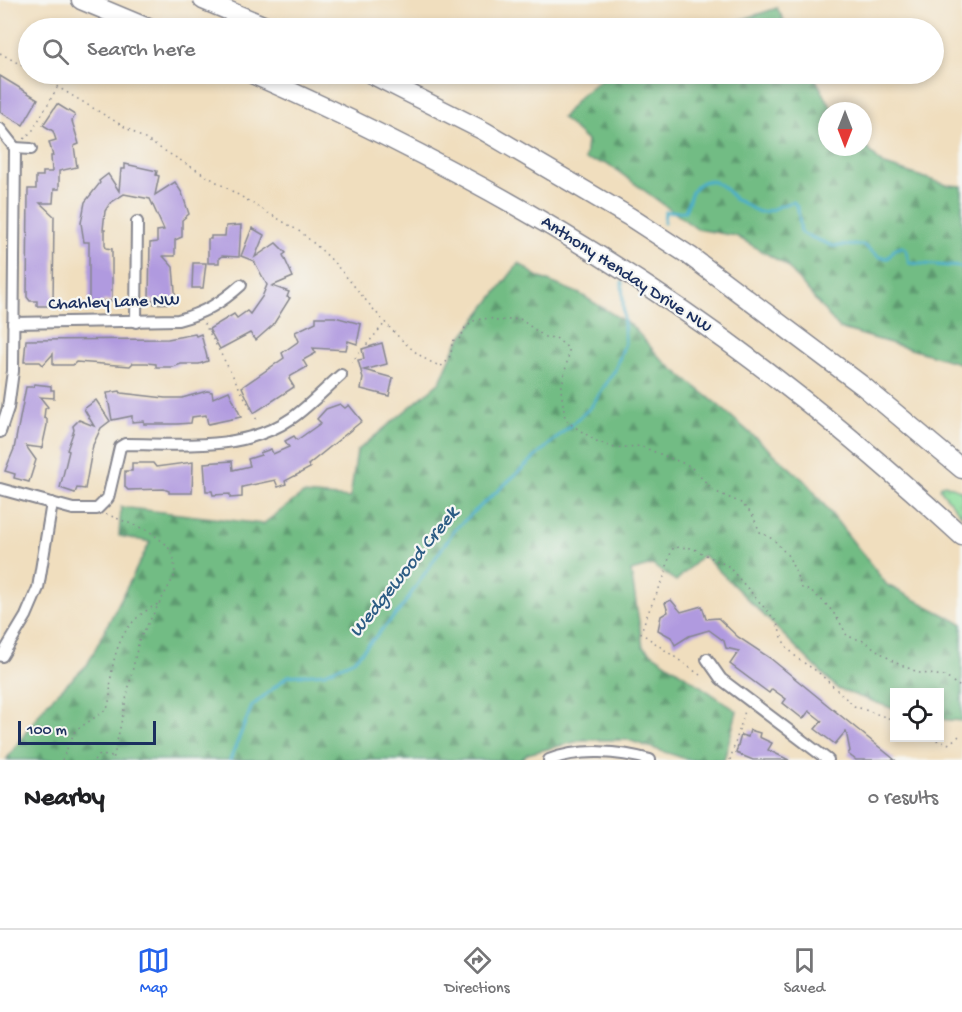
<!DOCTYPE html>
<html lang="en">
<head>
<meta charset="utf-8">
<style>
  :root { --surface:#fff; --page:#f6f6f6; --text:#202124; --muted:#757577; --line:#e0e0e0; --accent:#2563eb }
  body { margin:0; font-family:"Gochi Hand",sans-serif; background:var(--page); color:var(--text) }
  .controls { position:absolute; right:18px; bottom:18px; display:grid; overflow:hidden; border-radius:0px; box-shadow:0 3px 9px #0003 }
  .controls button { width:54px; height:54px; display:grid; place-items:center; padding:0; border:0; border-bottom:2px solid var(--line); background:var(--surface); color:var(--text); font:30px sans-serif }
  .compass { position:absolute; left:818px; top:102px; width:54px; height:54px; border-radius:50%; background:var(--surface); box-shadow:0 3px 9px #0003; rotate:180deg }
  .scale { position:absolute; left:18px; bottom:15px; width:138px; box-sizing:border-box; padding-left:6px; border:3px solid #1b2f5e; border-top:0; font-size:16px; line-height:21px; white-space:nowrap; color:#1b2f5e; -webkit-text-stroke:4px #f6f6f2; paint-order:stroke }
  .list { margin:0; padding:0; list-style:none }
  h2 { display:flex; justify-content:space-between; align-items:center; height:78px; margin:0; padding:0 24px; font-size:26px }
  h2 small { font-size:20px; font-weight:400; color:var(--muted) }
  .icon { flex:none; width:33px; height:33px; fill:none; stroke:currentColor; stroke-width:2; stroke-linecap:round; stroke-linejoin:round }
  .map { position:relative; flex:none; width:962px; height:760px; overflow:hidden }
  .search { position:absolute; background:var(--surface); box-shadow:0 3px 9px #0003; left:18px; right:18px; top:18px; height:66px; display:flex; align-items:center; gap:15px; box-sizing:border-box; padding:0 21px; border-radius:33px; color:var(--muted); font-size:22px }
  .sheet { height:168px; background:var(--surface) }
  nav { display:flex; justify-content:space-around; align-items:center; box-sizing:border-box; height:84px; border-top:2px solid var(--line); background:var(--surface); font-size:16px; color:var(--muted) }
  nav a { display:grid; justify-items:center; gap:3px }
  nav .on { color:var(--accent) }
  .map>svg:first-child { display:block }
  .grass { fill:url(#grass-tufts); stroke:#54867d; stroke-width:1.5 }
  .forest { fill:url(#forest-firs); stroke:#467671; stroke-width:1.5 }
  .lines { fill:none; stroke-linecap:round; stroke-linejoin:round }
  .stream { stroke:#4bafca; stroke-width:3 }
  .building { fill:#b09adf }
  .minor-casing { stroke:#86868e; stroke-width:14 }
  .motorway-casing { stroke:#86868e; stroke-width:21 }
  .path { stroke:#86868e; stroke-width:1.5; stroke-dasharray:1.5 4.5; stroke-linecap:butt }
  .minor { stroke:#fff; stroke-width:10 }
  .motorway { stroke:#fff; stroke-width:18 }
  .labels { text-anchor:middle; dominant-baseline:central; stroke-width:4.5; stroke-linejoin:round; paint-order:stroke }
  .street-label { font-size:18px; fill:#1b2f5e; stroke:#f6f6f2 }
  .water-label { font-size:20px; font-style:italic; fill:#2c5c84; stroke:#f6f6f2 }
</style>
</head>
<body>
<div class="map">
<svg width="962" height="760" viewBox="0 0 962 760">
  <defs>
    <pattern id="grass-tufts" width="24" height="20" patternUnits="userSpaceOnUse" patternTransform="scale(1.5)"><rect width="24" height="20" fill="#8edd9c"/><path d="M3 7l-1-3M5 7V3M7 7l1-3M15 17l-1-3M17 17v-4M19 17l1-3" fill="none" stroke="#7abe89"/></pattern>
    <pattern id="forest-firs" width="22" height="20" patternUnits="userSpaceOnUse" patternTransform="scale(1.5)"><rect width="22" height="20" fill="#72bc84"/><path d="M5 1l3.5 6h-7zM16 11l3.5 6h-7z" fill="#5d996f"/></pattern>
  </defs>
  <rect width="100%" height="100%" fill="#f6f6f2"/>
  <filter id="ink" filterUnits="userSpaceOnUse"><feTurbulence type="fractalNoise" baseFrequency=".0167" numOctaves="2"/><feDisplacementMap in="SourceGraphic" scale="12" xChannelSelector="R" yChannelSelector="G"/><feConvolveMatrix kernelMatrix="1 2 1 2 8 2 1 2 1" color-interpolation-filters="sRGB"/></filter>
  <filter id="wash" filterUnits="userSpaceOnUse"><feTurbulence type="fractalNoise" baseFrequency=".008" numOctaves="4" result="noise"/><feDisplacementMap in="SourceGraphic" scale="24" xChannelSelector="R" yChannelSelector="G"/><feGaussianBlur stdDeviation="1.35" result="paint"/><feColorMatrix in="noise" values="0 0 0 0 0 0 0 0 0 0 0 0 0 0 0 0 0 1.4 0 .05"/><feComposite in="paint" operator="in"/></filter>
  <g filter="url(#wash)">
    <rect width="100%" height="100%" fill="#f0debe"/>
    <path class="grass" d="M945,484L962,491V516L940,489L941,485Z"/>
    <g class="forest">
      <path d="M777,8L788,28H717Z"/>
      <path d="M608,74H813L833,111H827V147H863V144L882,164L947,185L962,186V364L839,328L786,265L736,236L697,229L608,164L585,160L587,141L562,118L580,96Z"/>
      <path d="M519,263L538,277L580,294L632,326L662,360L717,404L807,483L887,585L962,624V721L940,719V692H894V709L838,689L703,555L676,581L652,565L631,571L643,647L737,711L724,760H689L628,740H583L527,754L521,760H6L47,703L87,665L150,542L119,536L121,507L263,524L303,494L350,498L357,451L440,382L456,345Z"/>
    </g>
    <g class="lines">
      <g class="stream">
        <path d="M664,223L665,212L685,211C688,205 689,198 692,192C706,170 724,185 735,200C745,202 754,212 761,212C772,212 782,203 794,202L798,209L801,233L833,246L863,245L879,257L888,258L895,249L902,247L906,249L909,263L962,267"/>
        <path d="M230,760L252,706L288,676L325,673L354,660L400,610L455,529L591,407L615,370L625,343L622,282"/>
      </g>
    </g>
    <g id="blocks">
      <g class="building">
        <path d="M0,76L38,99L23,125L0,112Z"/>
        <path d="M57,104L75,115L72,121L79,144L74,146L77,167L59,171V189H54L53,203H40L54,216L53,306H37V301H30L27,297L28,189H36V176H43V172H52L51,156H53L49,142L56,140L53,131L43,125Z"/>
        <path d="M125,164L157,171L156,175L159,176L155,195L175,182L182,193L189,214L182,220V237L175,240V256H163L173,267L176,303L154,304V300H149L150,243L157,242V231L164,230L150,199L124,194L110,203L105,211L103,230H105V245L106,248L112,249V301H103V306L89,305V242H84L81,223L85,202L100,183L99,181L108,174L119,191L121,169H125Z"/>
        <path d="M241,225L239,257L222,256L219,258V263H208V239H211V236H225L226,226Z"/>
        <path d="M252,228L264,235L255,257L276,243L286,253L283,255L293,277L272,286L289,292L287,297L290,298L273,325L256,340L250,333L220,349L209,329L234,314L237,318L247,311L250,314L262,297L267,285L254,261L241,256Z"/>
        <path d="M193,263H206L203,288H192Z"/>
        <path d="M316,317H335L361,324L357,344L348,341L346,350L313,348L316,353L303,360L307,367L291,376L289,379L294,387L254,413L242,387L284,358L282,353L299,341L295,332L316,322Z"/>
        <path d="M195,334L196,336L201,334L208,361L199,364H181L173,367H156V364L147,363H133L130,366L76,362L73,365H53V354L43,365L40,362H24L26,340L168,339Z"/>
        <path d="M382,343L387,364L364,370L393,378L389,396L361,389L363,378L358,360L364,359L362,349Z"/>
        <path d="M34,384L51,386V390H54V398L40,397L48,407L45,409L44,418L47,419V425L42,448L26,446L36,460L29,482L14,478L15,474L5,471L14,449L26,387H33Z"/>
        <path d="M120,391L121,393L165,398H182L207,391L212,392L213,398L229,391L241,417L208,424L206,415L192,417L191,423L177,424H144V421L132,422V416L112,420L107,393Z"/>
        <path d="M96,400L110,421L101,428L93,445L85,489L77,488L75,493L60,488L69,451L67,450L74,430L73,426L79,420L94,426L84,409Z"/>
        <path d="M340,404L345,408L349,405L362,421L308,465L310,468L285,481L286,484L278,487L275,480L242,487V497L230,498V494L213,495L212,491H206L204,463L232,461L233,470L250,466L248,459L261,455L260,453L271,449L273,454L289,447L285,441L294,436L297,440L321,423L317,419L326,409Z"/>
        <path d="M193,462L192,493H169V491L164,489L128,490L125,487V471H132V463H153L156,467Z"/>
        <path d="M671,600L681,612L702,606L706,619L718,618L738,637L770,658L895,760H856L848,754L850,751L846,731L835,744L815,729L822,721L809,711L803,719L783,703L786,699L772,689L769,693L730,664L739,651L726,648L724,641L709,630L689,636L675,645L671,637L658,630L661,616L668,612L665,603Z"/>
        <path d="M750,730L760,733L759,737L772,743L768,750L789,760H753L736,753L741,735L748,737Z"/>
      </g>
    </g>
  </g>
  <g filter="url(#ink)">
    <use href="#blocks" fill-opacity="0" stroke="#86868e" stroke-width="1.5"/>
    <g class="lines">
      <defs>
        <g id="minor">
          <path d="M0,129L15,148"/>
          <path d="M15,148L31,149"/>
          <path d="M136,322L137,222"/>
          <path d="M13,323L178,320C204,313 221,303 241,285"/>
          <path d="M0,432L8,408L13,371L15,148"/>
          <path d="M0,489L73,509H97L108,498L120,447L125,444C181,444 243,452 292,418C309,406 325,389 341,375"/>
          <path d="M2,656L26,616L38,588L52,503"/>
          <path d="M707,659L721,679L828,760"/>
          <path d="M549,760C580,748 619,751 650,760"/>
        </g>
        <g id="motorway">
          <path d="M81,0L148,28"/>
          <path d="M203,0L270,28"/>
          <path d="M252,74C441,157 623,258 786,386C847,433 905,484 962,536"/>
          <path d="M371,74L484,131L630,217L690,256L863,386L962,469"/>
        </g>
      </defs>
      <use href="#minor" class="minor-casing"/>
      <use href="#motorway" class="motorway-casing"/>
      <g class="path">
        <path d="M0,53L28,69"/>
        <path d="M36,74L302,233C314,244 326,253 336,265C362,293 406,357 441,366C451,360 452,352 452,341L461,338L464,329L475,320L490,318L495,321L520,319L545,337L556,338L569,349V353L561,390L565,418L569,423L596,441L615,448L640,446L690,466L714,491L741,503L752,514L760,532L774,540L789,557L802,588C822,594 839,618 847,636L864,641L894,662L920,673L944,676L962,688"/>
        <path d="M24,139L33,130L57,88"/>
        <path d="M204,323L258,422"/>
        <path d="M351,363L385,323"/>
        <path d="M106,514L149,531L167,545L174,558L175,575L139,640L113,760"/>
        <path d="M700,675L641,633C646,614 656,597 663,579C668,568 667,558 674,547L692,548L728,566L776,621L785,645L798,659L818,672L854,706L894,720"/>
        <path d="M931,738L948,744L962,734"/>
        <path d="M62,760L75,731L107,709C111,698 110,688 111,676C116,642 127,619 158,604"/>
        <path d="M94,760L100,755L114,757"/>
        <path d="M730,760L745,711"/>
      </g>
      <use href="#minor" class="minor"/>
      <use href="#motorway" class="motorway"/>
    </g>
  </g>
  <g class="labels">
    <g class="street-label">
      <text transform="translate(626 275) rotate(33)">Anthony Henday Drive NW</text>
      <text transform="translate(114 303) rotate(-2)">Chahley Lane NW</text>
    </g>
    <g class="water-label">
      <text transform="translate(405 573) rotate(-51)">Wedgewood Creek</text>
    </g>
  </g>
</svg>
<div class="controls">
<button><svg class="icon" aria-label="locate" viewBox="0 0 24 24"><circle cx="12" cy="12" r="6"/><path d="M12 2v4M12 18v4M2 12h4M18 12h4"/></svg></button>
</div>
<svg class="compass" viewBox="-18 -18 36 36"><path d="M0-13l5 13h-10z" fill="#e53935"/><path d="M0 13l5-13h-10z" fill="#757577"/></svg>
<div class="scale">100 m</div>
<div class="search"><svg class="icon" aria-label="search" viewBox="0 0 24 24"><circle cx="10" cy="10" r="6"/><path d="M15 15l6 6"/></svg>Search here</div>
</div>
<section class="sheet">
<h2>Nearby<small>0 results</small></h2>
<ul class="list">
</ul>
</section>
<nav>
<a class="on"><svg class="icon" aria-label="map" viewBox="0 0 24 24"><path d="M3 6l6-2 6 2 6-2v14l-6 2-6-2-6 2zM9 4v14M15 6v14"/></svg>Map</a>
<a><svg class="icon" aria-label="directions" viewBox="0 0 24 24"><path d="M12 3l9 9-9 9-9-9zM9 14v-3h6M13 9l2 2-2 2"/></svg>Directions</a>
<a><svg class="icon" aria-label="saved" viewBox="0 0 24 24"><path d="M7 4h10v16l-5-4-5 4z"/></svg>Saved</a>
</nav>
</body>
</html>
